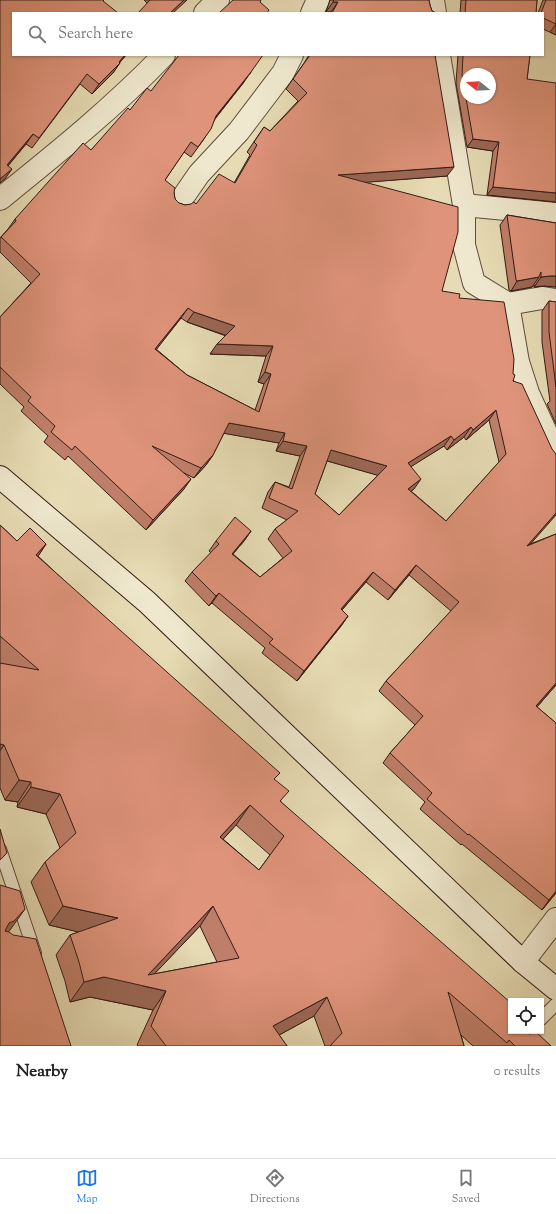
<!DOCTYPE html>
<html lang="en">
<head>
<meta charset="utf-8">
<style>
  :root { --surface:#fff; --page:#f2f2f2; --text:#222; --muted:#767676; --line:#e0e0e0; --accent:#1a73e8 }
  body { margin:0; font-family:"Sorts Mill Goudy",serif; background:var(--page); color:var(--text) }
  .controls { position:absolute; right:12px; bottom:12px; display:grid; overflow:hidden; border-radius:0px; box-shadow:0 1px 3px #0004 }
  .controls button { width:36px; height:36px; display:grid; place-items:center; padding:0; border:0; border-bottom:1px solid var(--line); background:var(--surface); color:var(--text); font:20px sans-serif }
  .compass { position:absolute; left:460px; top:68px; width:36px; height:36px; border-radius:50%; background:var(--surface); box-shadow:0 1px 3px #0004; rotate:288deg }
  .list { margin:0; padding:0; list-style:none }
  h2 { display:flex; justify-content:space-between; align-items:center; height:52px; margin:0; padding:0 16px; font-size:17px }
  h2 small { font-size:13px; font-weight:400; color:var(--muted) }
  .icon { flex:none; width:22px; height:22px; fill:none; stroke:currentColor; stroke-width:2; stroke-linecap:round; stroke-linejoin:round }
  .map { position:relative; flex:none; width:556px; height:1046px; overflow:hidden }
  .search { position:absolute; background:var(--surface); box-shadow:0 1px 3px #0004; left:12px; right:12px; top:12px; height:44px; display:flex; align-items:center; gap:10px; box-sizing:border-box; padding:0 14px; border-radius:0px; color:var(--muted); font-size:15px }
  .sheet { height:112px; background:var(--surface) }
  nav { display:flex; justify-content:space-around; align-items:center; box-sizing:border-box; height:56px; border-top:1px solid var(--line); background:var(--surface); font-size:11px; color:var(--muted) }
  nav a { display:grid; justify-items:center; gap:2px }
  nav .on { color:var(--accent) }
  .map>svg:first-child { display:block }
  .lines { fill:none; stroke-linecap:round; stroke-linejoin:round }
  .service-casing { stroke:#5f4c3c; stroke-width:14 }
  .minor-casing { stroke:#5f4c3c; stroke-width:24 }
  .secondary-casing { stroke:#321c14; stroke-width:24 }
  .service { stroke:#efe8ce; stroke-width:12 }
  .minor { stroke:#efe8ce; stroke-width:22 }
  .secondary { stroke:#efe8ce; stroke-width:22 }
  .wall { fill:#bf7e69; stroke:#321c14; fill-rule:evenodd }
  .shaded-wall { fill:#9b6755; stroke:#321c14 }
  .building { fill:#de937a; stroke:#321c14; fill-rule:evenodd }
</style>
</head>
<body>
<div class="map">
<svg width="556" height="1046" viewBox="0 0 556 1046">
  <rect width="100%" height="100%" fill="#e6dbb4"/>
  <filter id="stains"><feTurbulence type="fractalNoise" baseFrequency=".005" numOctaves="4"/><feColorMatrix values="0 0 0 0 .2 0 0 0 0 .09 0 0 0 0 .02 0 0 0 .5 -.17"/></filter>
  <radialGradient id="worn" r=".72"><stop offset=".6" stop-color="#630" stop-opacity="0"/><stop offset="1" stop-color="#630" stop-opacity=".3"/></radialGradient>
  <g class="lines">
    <defs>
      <g id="service">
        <path d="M0,849L35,953"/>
        <path d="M541,1019L556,1004"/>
        <path d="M515,1046L530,1031"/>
      </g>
      <g id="minor">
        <path d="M433,0L435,13"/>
        <path d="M205,13L218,0"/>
        <path d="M312,13L318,0"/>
        <path d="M439,55L464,205V245L474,283L508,304L542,298L556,300"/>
        <path d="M0,199C57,153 113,108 164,55"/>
        <path d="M179,203L199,174L239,131L283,73L292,55"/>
        <path d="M464,205L556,214"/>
        <path d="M508,304L518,362L528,393L556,454"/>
        <path d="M523,962L556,919"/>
      </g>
      <path id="secondary" d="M0,477L147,602L523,962L556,989"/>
    </defs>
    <use href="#service" class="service-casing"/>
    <use href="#minor" class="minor-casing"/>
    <use href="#secondary" class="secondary-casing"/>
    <use href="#service" class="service"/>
    <use href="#minor" class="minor"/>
    <use href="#secondary" class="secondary"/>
  </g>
  <g class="wall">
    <path d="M144,0H187L147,3Z"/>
    <path d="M330,0H429L430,5L432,11L436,13H330L331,12H326Z"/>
    <path d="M461,0H537L536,13H460Z"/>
    <path d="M543,0H556V35L543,29V13H538Z"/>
    <path d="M13,55H126L120,62L113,73L92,94L80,84L32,148L26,144L8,166L5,179Z"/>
    <path d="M309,55H435L447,176L366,182L442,291L459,298L513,374L530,544L556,534V685L537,707L556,723V893L542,910L462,844L461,845L420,809L425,802L383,763L390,753L415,725L379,691L386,681L451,611L409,575L388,600L366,582L342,610L348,616L341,626L297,681L262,653L265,648L212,603L209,606L185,581L192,572L211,553L209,551L216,541L251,531L244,541L233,554L260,577L283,558L268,539L275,529L287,520L262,508L268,492L275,482L289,487L300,456L276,451L279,443L224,433L213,455L206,465L194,478L184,473V489L146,530L68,456L65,460L44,442L48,436L21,411L24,407L0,384V317L31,283L0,252V238L8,229L15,219L91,150L130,110L151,91L244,82L215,119L204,139L191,157L184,152L165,180L174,192L175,199L179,203L185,205L196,204L234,183L250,155L247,152L264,127L270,131L298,101L286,89L304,63ZM181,318L187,322L226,336L210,354L266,356L258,382L264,384L255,410L187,375L156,349ZM489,420L499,462L446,521L411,491L414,489L411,466L444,446L447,450L464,437L466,440ZM327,461L378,475L339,515L315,494Z"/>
    <path d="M458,55H530L527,79L556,202L487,195L493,151L467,147L456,83Z"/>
    <path d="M507,215L556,223V287L544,286L534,287V285L532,287L511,291L509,290L500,225Z"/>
    <path d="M549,301L556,302V424L547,404L550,401L542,342V311Z"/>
    <path d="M0,525L17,541L46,544L38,556L275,780L281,802L524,1032L551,1046H473L461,1035L464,1046H325L314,1016L279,1035L287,1046H138L137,1045L153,1010L90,997L70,1002L65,981L56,955L70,935L79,932L49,925L31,882L45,862L60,848L46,814L17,807L18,802L5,800L0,788ZM236,825L270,855L259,870L223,839ZM200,926L217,962L154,974Z"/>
  </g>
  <g class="shaded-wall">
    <path d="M184,0H187L173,13H170Z"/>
    <path d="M333,2H338L331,12H326Z"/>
    <path d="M556,24V35L550,32Z"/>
    <path d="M125,55H126L117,66L120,63L113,73L92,94L99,84Z"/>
    <path d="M251,72L244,82L209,126L216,116Z"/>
    <path d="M33,134L26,144L0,175L7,165Z"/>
    <path d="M473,139L499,142L493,151L467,147Z"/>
    <path d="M454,167L447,176L331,185L338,175Z"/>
    <path d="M12,169L5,179L0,183V179Z"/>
    <path d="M493,187L556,193V202L487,195Z"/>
    <path d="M550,276H556V287L544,286L534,287L541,277Z"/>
    <path d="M539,277L532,287L511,291L517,281Z"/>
    <path d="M188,308L181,318L149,359L155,349Z"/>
    <path d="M194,312L235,326L228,336L187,322Z"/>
    <path d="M217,344L273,346L266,356L210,354Z"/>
    <path d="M265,372L271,374L264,384L258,382Z"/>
    <path d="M496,410L489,420L466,440L473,430Z"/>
    <path d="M229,423L285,433L279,443L222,433Z"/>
    <path d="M471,427L464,437L447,450L454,440Z"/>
    <path d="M451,436L444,446L401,473L408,463Z"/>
    <path d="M283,441L307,446L300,456L276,451Z"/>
    <path d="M331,450L387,466L380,476L324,460Z"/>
    <path d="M213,455L206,465L194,478L201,468Z"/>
    <path d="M191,479L184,489L146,530L153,520Z"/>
    <path d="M421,479L414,489L401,499L408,489Z"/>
    <path d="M556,513V515L520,556L527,546Z"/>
    <path d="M251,531L244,541L225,563L232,554Z"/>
    <path d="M46,544L33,564L36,555Z"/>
    <path d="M416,565L409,575L388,600L395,590Z"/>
    <path d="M373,572L366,582L334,619L341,609Z"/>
    <path d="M219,593L212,603L209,606L216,596Z"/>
    <path d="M348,616L341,626L297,681L304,671Z"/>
    <path d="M556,683V685L529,716L536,706Z"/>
    <path d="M0,744L4,745L0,751Z"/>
    <path d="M19,780L31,782L18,802L5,800Z"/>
    <path d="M31,787L60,794L46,814L17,807Z"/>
    <path d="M250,805L236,825L207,857L220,837Z"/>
    <path d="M556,891V893L542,910L549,900Z"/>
    <path d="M63,906L118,918L104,938L49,925Z"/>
    <path d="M213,906L200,926L143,986L166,991L153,1010L90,997L70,1002L84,982L104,977L148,975Z"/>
    <path d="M25,909L10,930L0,941V936L9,923Z"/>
    <path d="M327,997L314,1016L259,1046L273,1026Z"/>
  </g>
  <g class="building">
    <path d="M0,0H104L103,1L118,13H13V55H125L119,62L120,63L99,84L87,74L39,138L33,134L7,165L12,169L0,179Z"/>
    <path d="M150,0H184L170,13H138Z"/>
    <path d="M233,0H261L260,2L269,10L267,13H219Z"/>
    <path d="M334,0H429L430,5L432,11L436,13H332L338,2H333Z"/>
    <path d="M466,0H537L536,13H465Z"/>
    <path d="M546,0H556V24L543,18V13H541Z"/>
    <path d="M179,55H263L251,72L216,116L211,129L198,147L191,142L165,180L175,188L174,192L175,199L179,203L185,205L191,204L194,202L196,204L219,174L235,183L257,145L254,142L264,127L270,131L307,93L293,79L310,55H435L454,167L338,175L458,207V232L442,291L460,294L459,298L504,302L514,359L513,374L515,375L513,381L522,384L552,449L556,454V513L527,546L556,534V683L536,706L556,723V891L549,900L469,834L468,835L427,799L432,793L390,753L423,716L386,681L459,602L416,565L395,590L373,572L341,609L348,616L304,671L269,643L273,639L219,593L216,596L192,572L219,544L216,541L235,517L251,531L232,554L260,577L292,551L275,529L298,511L269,498L275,482L292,489L307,446L283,441L285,433L229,423L213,455L201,468L152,446L191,479L153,520L75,446L72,450L51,432L55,426L28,401L31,397L0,367V317L40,274L1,237L16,221L15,219L83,143L91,150L128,108L130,110L147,88L151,91ZM188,308L194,312L235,326L217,344L273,346L265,372L271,374L259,412L187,375L155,349ZM496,410L506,454L446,521L408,489L421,479L408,463L451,436L454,440L471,427L473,430ZM331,450L387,466L339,515L315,494Z"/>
    <path d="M463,55H530L527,79L556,83V193L493,187L499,142L473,139L462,75ZM466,74H490V98H466Z"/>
    <path d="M507,215L556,223V276H550L541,277V272L539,277L517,281L516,280Z"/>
    <path d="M549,301L556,302V387L549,332Z"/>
    <path d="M0,525L17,541L30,528L46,544L36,555L280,773L274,779L289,791L280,801L511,1003V1031H524V1032L530,1034L535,1031L551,1046H515L509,1040L507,1043L448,992L464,1046H330L342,1033L327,997L273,1026L287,1046H166L151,1026L166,991L104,977L84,982L79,962L70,935L118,918L63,906L45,862L76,833L60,794L31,787V782L19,780L4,745L0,744V663L39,670L0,636ZM250,805L284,836L259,870L220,837ZM213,906L239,958L148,975Z"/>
    <path d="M0,829L7,853L0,860Z"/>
    <path d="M0,885L20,891L25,909L14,921L9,923L5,931L9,932L13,935L36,939L71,1046H0Z"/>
  </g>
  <rect width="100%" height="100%" filter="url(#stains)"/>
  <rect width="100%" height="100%" fill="url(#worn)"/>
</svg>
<div class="controls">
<button><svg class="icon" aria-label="locate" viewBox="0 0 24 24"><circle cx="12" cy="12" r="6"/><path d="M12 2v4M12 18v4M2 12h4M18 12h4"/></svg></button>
</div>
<svg class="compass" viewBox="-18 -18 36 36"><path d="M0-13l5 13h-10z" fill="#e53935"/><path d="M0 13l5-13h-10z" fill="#767676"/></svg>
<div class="search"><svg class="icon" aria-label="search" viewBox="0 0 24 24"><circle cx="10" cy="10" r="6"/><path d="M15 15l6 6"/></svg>Search here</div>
</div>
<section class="sheet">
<h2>Nearby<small>0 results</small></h2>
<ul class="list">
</ul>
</section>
<nav>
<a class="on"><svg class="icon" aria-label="map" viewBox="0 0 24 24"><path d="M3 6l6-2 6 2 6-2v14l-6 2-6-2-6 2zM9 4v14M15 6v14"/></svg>Map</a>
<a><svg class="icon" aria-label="directions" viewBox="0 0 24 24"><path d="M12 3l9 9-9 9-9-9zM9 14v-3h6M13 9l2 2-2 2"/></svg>Directions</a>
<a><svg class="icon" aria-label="saved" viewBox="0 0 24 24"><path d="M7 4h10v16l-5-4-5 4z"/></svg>Saved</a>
</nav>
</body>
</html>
